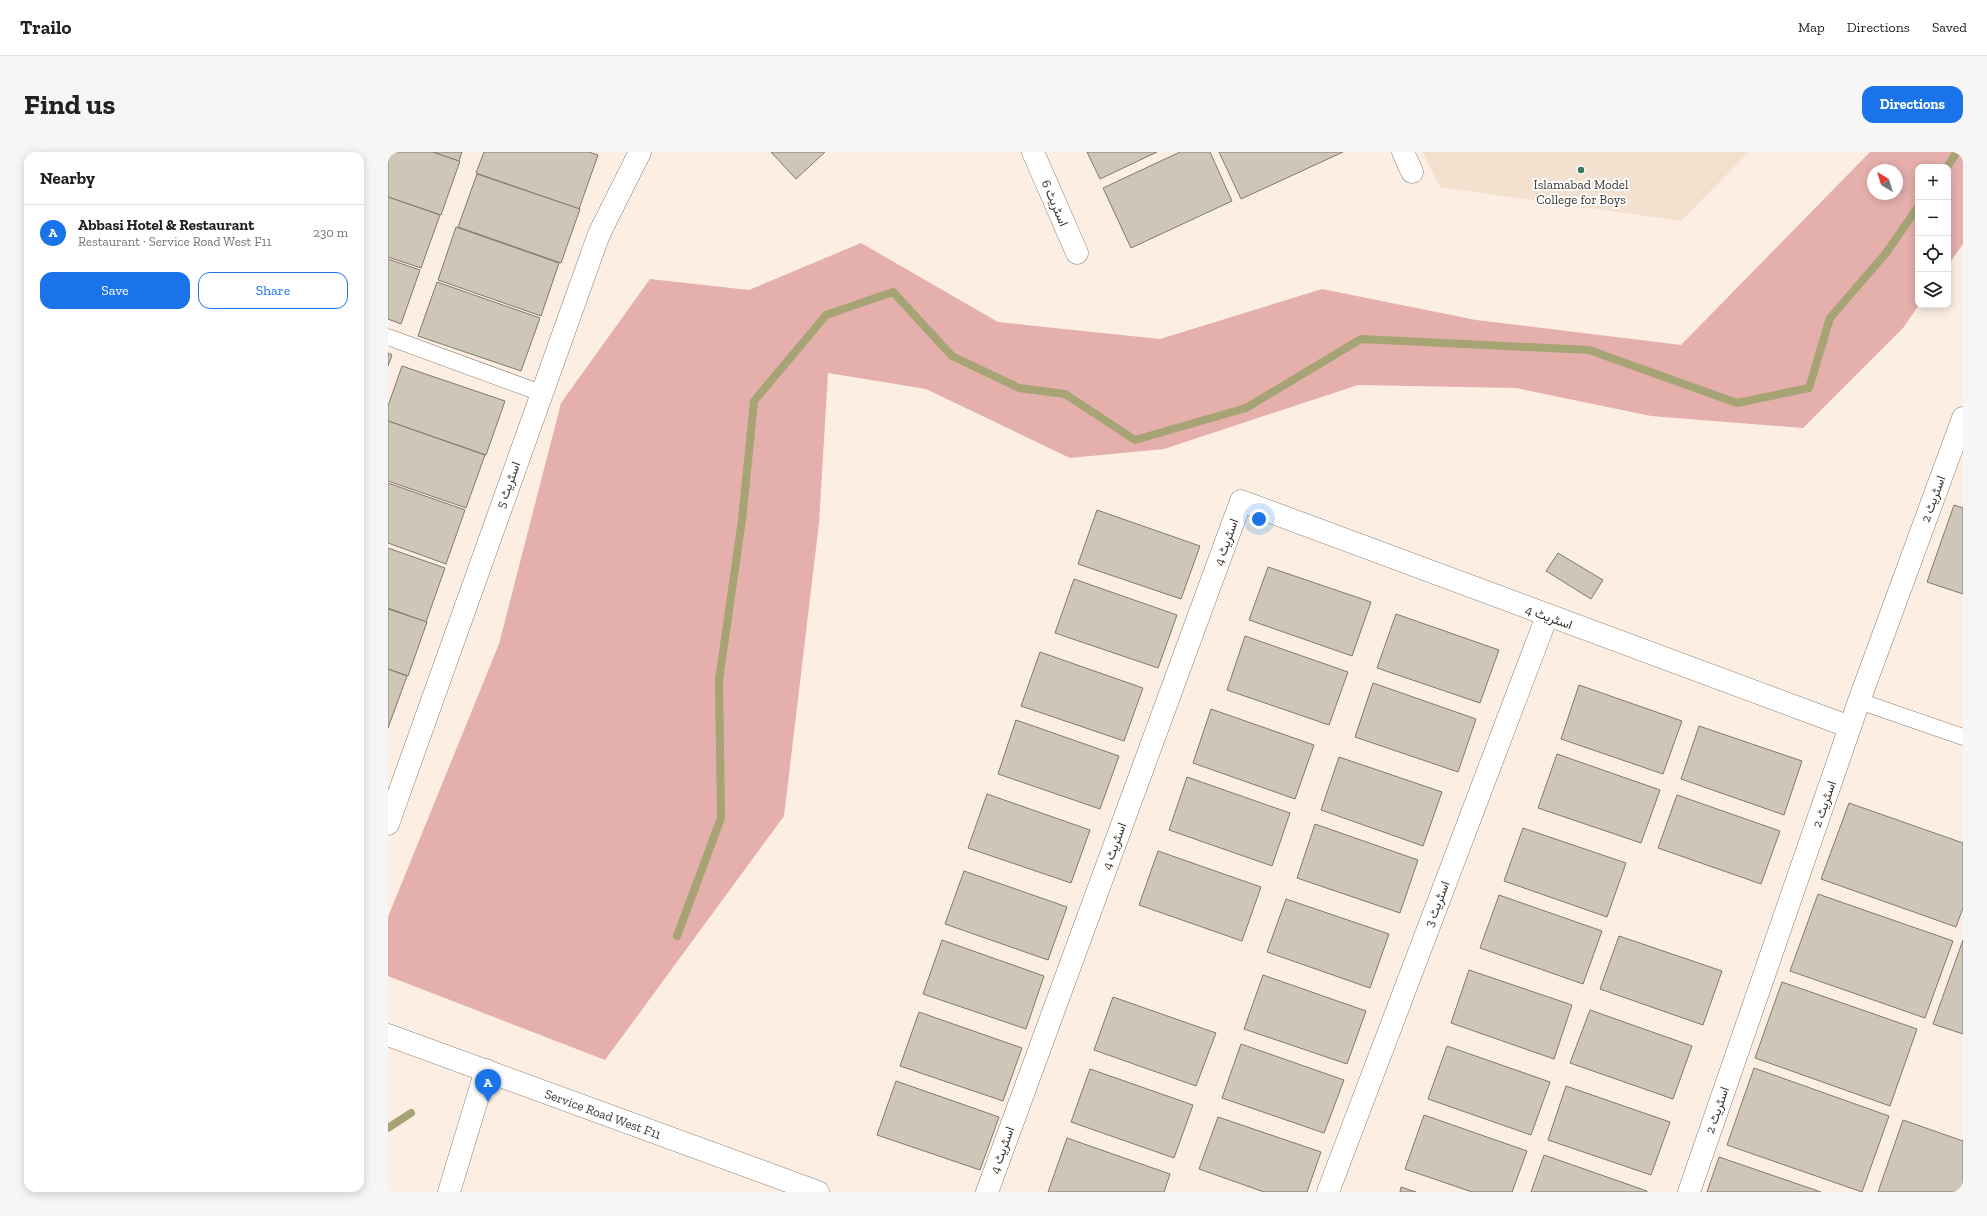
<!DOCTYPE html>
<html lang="en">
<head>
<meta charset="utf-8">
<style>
  :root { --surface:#fff; --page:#f6f6f6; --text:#202124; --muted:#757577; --line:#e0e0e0; --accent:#1a73e8 }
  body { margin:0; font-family:"Zilla Slab",Vazirmatn,serif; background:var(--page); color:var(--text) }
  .controls { position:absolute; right:12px; top:12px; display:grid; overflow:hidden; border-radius:8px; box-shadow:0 2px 10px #0003 }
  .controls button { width:36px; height:36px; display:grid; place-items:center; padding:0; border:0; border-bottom:1px solid var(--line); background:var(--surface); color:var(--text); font:20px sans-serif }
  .compass { position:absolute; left:1479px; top:12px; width:36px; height:36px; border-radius:50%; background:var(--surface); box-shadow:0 2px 10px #0003; rotate:322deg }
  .you { position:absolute; left:871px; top:367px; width:14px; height:14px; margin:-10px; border:3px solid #fff; border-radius:50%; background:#1a73e8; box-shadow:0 0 0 6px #1a73e833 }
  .badge { display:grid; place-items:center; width:26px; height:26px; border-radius:50%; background:var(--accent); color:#fff; font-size:13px; font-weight:700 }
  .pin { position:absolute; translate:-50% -33px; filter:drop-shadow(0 1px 2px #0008) }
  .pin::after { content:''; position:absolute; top:21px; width:14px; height:12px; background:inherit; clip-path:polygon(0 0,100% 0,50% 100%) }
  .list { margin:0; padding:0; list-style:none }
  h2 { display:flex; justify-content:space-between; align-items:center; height:52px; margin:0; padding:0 16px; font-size:17px }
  h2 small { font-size:13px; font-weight:400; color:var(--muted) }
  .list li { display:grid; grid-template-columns:26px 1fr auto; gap:12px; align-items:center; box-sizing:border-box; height:56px; padding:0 16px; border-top:1px solid var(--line) }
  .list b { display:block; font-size:15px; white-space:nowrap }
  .list p { margin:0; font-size:13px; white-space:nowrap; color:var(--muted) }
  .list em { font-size:13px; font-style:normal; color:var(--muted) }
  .actions { display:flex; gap:8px; padding:12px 16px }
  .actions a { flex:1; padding:9px 0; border:1px solid var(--accent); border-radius:12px; text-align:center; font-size:14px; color:var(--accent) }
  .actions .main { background:var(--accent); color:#fff }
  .icon { flex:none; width:22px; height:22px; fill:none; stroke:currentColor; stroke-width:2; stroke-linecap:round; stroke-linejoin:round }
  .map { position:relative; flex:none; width:1575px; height:1040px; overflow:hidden; border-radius:12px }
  header { display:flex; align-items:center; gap:24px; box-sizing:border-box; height:56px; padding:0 20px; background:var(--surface); border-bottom:1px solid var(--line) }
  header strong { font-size:19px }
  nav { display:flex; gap:22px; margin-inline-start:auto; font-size:14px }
  .intro { display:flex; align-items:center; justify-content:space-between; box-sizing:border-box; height:96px; padding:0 24px }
  h1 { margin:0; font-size:28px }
  .button { padding:10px 18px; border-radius:12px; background:var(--accent); color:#fff; font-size:14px; font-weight:700 }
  main { display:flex; gap:24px; padding:0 24px }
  aside { flex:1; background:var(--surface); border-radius:12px; box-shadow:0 2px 10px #0003 }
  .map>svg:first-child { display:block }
  .built { fill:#f4e0cf }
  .forest { fill:#e5afac; fill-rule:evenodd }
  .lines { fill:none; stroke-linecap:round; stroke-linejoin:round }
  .stream { stroke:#a6a374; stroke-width:8 }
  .building { fill:#cec6b7; stroke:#817a6c }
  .lane-casing { stroke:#897d72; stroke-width:17 }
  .street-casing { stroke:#897d72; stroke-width:23 }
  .secondary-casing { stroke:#897d72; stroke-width:23 }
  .lane { stroke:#fff; stroke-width:16 }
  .street { stroke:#fff; stroke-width:22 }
  .secondary { stroke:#fff; stroke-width:22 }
  .poi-dot { fill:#3a7661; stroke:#fff; stroke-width:1.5 }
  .labels { text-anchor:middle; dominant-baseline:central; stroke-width:4; stroke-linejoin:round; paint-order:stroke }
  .poi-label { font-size:13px; fill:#3b3631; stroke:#fff }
  .street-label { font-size:13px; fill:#3b3631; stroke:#fff }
</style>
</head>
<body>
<header>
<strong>Trailo</strong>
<nav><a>Map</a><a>Directions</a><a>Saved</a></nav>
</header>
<div class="intro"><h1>Find us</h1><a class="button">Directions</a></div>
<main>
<aside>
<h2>Nearby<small></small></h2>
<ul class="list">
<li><span class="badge">A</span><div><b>Abbasi Hotel &amp; Restaurant</b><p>Restaurant · Service Road West F11</p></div><em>230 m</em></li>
</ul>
<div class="actions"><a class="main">Save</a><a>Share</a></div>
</aside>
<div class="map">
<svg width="1575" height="1040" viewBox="0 0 1575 1040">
  <rect width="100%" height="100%" fill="#fceee2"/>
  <path class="built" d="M1034,0H1361L1293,69L1052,35Z"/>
  <path class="forest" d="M1482,0H1575V92L1560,113V15H1530L1531,153L1515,176L1415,276L1263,264L1128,236L970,233L776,297L682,306L538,237L440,221L431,371L396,664L217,908L0,824V765L111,492L173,251L262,127L361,138L473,91L610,170L772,187L934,137L1088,168L1293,193ZM1485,18H1509V42H1485Z"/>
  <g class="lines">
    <g class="stream">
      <path d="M1559,15L1569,0"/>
      <path d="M289,784L333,666L331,528L354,368L366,249L438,163L505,140L564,204L631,236L677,242L747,288L858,256L973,187L1201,198L1349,251L1421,236L1442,166L1498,101L1530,55"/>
      <path d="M0,976L23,961"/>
    </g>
  </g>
  <g class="building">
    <path d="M0,0H45L72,9L53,63L0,45Z"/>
    <path d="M45,0H74L71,9Z"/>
    <path d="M96,0H201L210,3L191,57L88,21Z"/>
    <path d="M383,0H437L408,27Z"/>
    <path d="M699,0H769L712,27Z"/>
    <path d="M792,0H822L844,49L743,96L715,36Z"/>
    <path d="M831,0H955L853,47Z"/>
    <path d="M89,22L192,57L173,111L70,75Z"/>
    <path d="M0,45L52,63L33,116L0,105Z"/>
    <path d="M68,75L171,111L153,164L50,128Z"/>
    <path d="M0,107L32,118L13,172L0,167Z"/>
    <path d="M49,130L152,166L133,219L30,184Z"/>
    <path d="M0,201L4,203L0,214Z"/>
    <path d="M14,214L117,249L98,303L0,269V254Z"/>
    <path d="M0,269L97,303L78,356L0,329Z"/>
    <path d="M0,331L77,358L58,412L0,391Z"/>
    <path d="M1566,353L1575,356V442L1539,430Z"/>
    <path d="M709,358L812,394L793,447L690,412Z"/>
    <path d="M0,396L57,416L38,470L0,456Z"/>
    <path d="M1170,401L1215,428L1203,447L1158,419Z"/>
    <path d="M880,415L983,450L964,504L861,468Z"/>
    <path d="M686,427L789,463L770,516L667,481Z"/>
    <path d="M0,457L39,470L20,524L0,517Z"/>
    <path d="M1008,462L1111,498L1092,551L989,516Z"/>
    <path d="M857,484L960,520L941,573L839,538Z"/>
    <path d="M652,500L755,536L736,589L633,554Z"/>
    <path d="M0,517L19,524L0,576Z"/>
    <path d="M985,531L1088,567L1070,620L967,585Z"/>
    <path d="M1191,533L1294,569L1275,622L1173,587Z"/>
    <path d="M823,557L926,593L907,647L805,611Z"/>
    <path d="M628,568L731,604L712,657L610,622Z"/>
    <path d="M1311,574L1414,609L1396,663L1293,627Z"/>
    <path d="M1169,602L1272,638L1253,691L1150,656Z"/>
    <path d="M951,605L1054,640L1035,694L933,658Z"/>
    <path d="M799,625L902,661L884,714L781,678Z"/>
    <path d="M599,642L702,678L683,731L580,696Z"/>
    <path d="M1289,643L1392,679L1373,732L1270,696Z"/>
    <path d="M1461,651L1575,691V756L1568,775L1433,727Z"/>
    <path d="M927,672L1030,708L1012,761L909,726Z"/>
    <path d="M1135,676L1238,711L1219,765L1116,729Z"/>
    <path d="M770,699L873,735L854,789L751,753Z"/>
    <path d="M576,719L679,755L660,808L557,772Z"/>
    <path d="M1430,742L1565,789L1537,866L1402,819Z"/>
    <path d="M1111,743L1214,779L1195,832L1092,796Z"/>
    <path d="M898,747L1001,782L982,836L879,800Z"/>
    <path d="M1231,784L1334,819L1315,873L1212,837Z"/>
    <path d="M554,788L656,824L638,877L535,842Z"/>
    <path d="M1575,788V882L1545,872Z"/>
    <path d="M1081,818L1184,853L1166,907L1063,871Z"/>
    <path d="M875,823L978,859L959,912L856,877Z"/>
    <path d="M1394,830L1529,877L1502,954L1367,906Z"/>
    <path d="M725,845L828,881L808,934L706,898Z"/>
    <path d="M1202,858L1304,894L1285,947L1182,911Z"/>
    <path d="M531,860L634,896L615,949L512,914Z"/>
    <path d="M853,892L956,928L936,981L834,946Z"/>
    <path d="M1059,894L1162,930L1143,983L1040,947Z"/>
    <path d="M1366,916L1501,964L1474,1040L1339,993Z"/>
    <path d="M702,917L805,953L786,1006L683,970Z"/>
    <path d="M508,929L611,965L592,1018L489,983Z"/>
    <path d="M1178,934L1282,970L1263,1023L1160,988Z"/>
    <path d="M1036,963L1139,999L1124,1040H1084L1017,1017Z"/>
    <path d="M830,965L933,1000L919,1040H876L811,1017Z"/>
    <path d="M1515,968L1575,989V1040H1490Z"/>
    <path d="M679,986L782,1022L776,1040H660Z"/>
    <path d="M1156,1003L1259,1039V1040H1143Z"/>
    <path d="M1331,1005L1433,1040H1319Z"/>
    <path d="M1013,1035L1028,1040H1012Z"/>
  </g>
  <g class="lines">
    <defs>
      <g id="lane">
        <path d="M0,185L153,241"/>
        <path d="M1471,549L1575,585"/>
      </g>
      <g id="street">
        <path d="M645,0L689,101"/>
        <path d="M1015,0L1024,20"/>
        <path d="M0,672L211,82L252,0"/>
        <path d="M61,1040L98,918"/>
        <path d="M599,1040L853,349L1462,575"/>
        <path d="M940,1040L1159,464"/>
        <path d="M1301,1040L1471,549L1575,266"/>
      </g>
      <g id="secondary">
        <path id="s1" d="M0,883L430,1040"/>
      </g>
    </defs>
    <use href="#lane" class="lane-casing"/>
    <use href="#street" class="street-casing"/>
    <use href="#secondary" class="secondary-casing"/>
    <use href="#lane" class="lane"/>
    <use href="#street" class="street"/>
    <use href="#secondary" class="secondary"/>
  </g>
  <circle class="poi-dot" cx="1193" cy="18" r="4"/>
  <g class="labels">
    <g class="poi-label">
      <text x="1193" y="32">Islamabad Model<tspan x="1193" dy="15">College for Boys</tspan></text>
    </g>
    <g class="street-label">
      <text transform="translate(667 51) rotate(67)">اسٹریٹ 6</text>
      <text transform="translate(120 333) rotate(-70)">اسٹریٹ 5</text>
      <text transform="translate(1545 347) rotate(-70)">اسٹریٹ 2</text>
      <text transform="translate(838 390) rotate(-70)">اسٹریٹ 4</text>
      <text transform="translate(1161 465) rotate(20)">اسٹریٹ 4</text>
      <text transform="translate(1436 652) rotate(-71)">اسٹریٹ 2</text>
      <text transform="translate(726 694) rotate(-70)">اسٹریٹ 4</text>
      <text transform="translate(1049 752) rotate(-69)">اسٹریٹ 3</text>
      <text transform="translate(1329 958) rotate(-71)">اسٹریٹ 2</text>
      <text stroke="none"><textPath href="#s1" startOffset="229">Service Road West F11</textPath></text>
      <text transform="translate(614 998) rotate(-70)">اسٹریٹ 4</text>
    </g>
  </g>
</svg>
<div class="controls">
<button>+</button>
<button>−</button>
<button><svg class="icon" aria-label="locate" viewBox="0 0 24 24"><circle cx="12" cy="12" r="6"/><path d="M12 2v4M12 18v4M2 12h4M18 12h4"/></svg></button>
<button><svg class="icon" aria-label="layers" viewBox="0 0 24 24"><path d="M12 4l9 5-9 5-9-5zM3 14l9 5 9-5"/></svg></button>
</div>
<svg class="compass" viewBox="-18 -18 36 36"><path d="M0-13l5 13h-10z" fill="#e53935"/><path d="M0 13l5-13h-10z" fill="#757577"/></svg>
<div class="you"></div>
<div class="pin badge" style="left:100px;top:950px">A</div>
</div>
</main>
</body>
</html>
